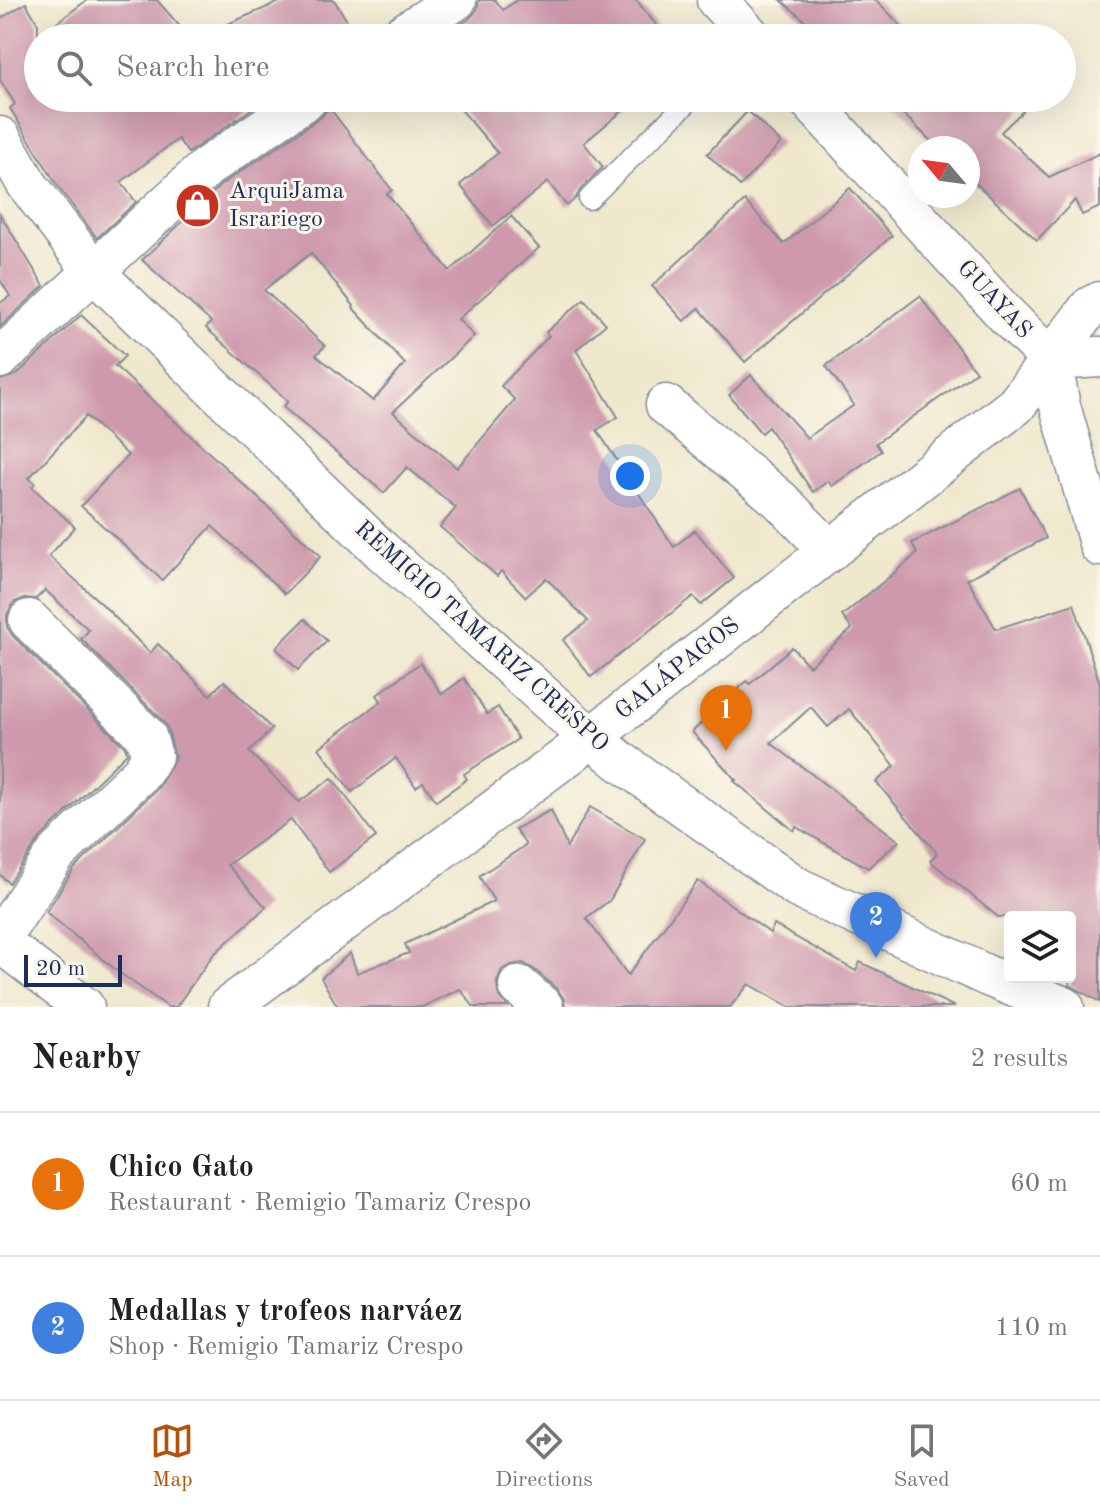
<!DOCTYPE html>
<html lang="en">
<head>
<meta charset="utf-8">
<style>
  :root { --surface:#fff; --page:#f2f2f2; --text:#222; --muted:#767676; --line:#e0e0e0; --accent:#b45309 }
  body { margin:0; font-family:"Old Standard TT",serif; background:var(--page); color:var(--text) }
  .controls { position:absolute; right:24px; bottom:24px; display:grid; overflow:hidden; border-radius:8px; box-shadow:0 8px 32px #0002 }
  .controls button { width:72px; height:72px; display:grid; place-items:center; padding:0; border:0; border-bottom:2px solid var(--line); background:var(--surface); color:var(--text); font:40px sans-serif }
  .compass { position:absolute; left:908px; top:136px; width:72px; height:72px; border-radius:50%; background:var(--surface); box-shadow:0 8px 32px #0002; rotate:299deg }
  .scale { position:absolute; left:24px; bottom:20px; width:98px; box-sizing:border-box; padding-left:8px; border:4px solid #1b2f5e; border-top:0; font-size:22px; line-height:28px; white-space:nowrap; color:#1b2f5e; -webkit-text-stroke:6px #fbf7ec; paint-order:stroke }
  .you { position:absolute; left:630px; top:476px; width:28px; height:28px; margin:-20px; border:6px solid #fff; border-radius:50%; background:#1a73e8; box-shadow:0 0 0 12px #1a73e833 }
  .badge { display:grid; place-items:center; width:52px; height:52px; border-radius:50%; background:var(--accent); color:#fff; font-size:26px; font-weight:700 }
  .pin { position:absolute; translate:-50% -66px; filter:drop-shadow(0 2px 4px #0008) }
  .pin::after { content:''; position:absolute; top:42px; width:28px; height:24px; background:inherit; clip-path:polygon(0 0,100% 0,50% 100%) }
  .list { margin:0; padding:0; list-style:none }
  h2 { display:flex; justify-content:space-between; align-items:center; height:104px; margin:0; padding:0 32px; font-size:34px }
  h2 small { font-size:26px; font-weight:400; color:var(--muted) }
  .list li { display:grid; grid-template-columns:52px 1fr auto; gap:24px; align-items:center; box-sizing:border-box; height:144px; padding:0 32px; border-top:2px solid var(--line) }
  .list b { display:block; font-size:30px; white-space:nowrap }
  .list p { margin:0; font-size:26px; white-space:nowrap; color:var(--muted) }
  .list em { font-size:26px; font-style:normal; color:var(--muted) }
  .icon { flex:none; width:44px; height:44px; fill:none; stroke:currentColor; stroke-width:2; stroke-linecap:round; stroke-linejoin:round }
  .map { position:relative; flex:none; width:1100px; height:1007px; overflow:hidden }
  .search { position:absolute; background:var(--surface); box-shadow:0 8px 32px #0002; left:24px; right:24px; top:24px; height:88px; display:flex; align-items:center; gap:20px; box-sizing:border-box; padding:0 28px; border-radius:44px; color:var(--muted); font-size:30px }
  .sheet { height:392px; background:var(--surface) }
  nav { display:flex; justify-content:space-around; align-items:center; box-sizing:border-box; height:112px; border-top:2px solid var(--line); background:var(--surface); font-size:22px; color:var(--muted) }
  nav a { display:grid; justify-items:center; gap:4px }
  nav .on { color:var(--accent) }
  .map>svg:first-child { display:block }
  .building { fill:#ce99ac; fill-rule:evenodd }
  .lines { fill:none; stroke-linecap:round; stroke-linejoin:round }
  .service-casing { stroke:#858c96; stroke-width:23 }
  .minor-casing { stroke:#858c96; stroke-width:43 }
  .service { stroke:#fff; stroke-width:20 }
  .minor { stroke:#fff; stroke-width:40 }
  .labels { text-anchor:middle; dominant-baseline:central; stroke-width:6; stroke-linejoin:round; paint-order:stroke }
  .poi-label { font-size:24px; fill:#1b2f5e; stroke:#fbf7ec; text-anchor:start }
  .street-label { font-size:24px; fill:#1b2f5e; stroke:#fbf7ec }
</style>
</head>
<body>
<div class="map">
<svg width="1100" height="1007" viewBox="0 0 1100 1007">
  <rect width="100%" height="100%" fill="#fbf7ec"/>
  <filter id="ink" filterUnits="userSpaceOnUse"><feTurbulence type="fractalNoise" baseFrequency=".0125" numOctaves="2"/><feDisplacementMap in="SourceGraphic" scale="16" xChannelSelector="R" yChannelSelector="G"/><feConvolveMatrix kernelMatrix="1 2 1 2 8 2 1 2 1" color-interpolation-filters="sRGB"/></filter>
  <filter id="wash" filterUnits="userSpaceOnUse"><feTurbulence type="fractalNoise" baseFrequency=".006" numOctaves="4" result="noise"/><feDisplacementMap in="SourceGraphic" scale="32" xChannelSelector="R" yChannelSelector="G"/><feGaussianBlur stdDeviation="1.8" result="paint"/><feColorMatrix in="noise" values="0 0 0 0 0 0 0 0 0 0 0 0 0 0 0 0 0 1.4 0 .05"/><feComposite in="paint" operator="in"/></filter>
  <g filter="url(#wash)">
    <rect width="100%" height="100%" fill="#efe8cd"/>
    <g id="blocks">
      <g class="building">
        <path d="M87,0H157L190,38H38V98H267L188,153L178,139L121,182L136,202L97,238L57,185L30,141L10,108L15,104L0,80V19L26,3L38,24V37Z"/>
        <path d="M284,0H334L358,38H195Z"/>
        <path d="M479,0H495L503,10L517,0H636L667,38H452L448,32L469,19L477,10Z"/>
        <path d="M781,0H876L913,38H825Z"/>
        <path d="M451,98H638L584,143L603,167L580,190L576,198L567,206L548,182L493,226L460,185L498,153Z"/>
        <path d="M887,98H1010L1023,111L1001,132L1049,177L1100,153V207L1082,215L1075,200L1037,240L968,176V148H938Z"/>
        <path d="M329,107L392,190L387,194L450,271L511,216L539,248L458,319L474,336L393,412L457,468L515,400L501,386L549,336L546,332L584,299L606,324L576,350L618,417L597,430L674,547L695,530L734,578L701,605L693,596L591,677L563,640L588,621L546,578L526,597L501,571L497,576L440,527L456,508L407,467L384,493L283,407L288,401L206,328L211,322L142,260L221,185L321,117ZM311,253L354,306L353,308L405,364L373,401L316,355L325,346L264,290Z"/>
        <path d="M748,111L781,143L740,186L707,154Z"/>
        <path d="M850,188L892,236L745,362L699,308L684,321L652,286L745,201L784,244Z"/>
        <path d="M0,214L44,286L0,327V303L10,296L0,280Z"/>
        <path d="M920,296L976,372L876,443L881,451L832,486L828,481L813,492L768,427L761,433L729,395L751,375L807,438L854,405L826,366Z"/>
        <path d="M81,315L125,356L115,366L321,556L285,594L212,526L162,580L81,506L128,455L86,416L29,478L35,483L32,487L75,527L49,556L103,605L150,653L158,644L210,695L224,681L272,729L249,752L299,802L332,778L376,837L329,872L291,820L227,865L266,907L213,955L176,1007H168L117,971L46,912L74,869L158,788L175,758L168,729L162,720L81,639L89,630L45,590L36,599L24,598L13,603L7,615V627L13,636L126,748L127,753L40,838L9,883L0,875V380L16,375Z"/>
        <path d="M1020,488L1046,538L967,579L996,629L1074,604L1090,653L1100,684V1002L1070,985V917H998L930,861L937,853L876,782L895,766L849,709L828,727L811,707L771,743L899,841L868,868L796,827L794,831L734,781L736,780L692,732L747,681L750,684L792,647L809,666L852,629L842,616L917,554L912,543Z"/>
        <path d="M305,619L327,641L298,670L276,648Z"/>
        <path d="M420,663L442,694L464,678L487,714L498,707L518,739L464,774L467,779L436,801L423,782L416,787L396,758L352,792L319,748L381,701L377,695Z"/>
        <path d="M590,807L645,839L610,900L586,918L628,975L698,881L770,933L774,925L856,971L860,962L955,1007H790L749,984L730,1007H565L564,999L558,990L534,969L523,963L511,965L502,970L497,981L498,994L508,1007H474L460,989L422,1007H338L321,978L350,953L357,973L409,953L405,944L494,901L479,876L526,845L515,829L551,810L567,847Z"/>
      </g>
    </g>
  </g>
  <g filter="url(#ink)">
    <use href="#blocks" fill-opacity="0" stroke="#858c96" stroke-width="2"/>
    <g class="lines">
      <defs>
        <path id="service" d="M589,199L692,98"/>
        <g id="minor">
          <path d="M717,0L752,38"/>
          <path d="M397,38L456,0"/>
          <path d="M807,98L1007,316L1051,360L1060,406L1100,546"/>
          <path d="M0,137L27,184L94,272L382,551L568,718L620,761L798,888L988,976L1064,1007"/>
          <path d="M0,358L207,167L308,98"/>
          <path d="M1051,360L1100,357"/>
          <path d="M666,405L780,500L830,551"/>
          <path d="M0,939L56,854L142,772L152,756L146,736L29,620"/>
          <path d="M0,942L84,1007"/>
          <path d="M519,986L543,1007"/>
          <path d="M228,1007L566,757L1016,405L1090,307L1100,302"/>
        </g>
      </defs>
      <use href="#service" class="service-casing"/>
      <use href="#minor" class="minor-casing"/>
      <use href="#service" class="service"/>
      <use href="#minor" class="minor"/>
    </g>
  </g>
  <defs>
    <symbol id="shop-disc" viewBox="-11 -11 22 22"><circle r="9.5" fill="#c8321e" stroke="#fbf7ec"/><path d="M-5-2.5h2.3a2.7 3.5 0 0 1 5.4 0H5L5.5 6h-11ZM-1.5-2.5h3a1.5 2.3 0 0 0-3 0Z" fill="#fff"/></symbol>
  </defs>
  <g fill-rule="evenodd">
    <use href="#shop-disc" x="172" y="180" width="51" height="51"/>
  </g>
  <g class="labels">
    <g class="poi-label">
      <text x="229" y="192">ArquiJama<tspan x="229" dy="28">Israriego</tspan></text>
    </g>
    <g class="street-label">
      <text transform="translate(994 300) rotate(47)">GUAYAS</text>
      <text transform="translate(481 637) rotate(42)">REMIGIO TAMARIZ CRESPO</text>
      <text transform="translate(678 669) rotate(-38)">GALÁPAGOS</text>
    </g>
  </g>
</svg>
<div class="controls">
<button><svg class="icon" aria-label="layers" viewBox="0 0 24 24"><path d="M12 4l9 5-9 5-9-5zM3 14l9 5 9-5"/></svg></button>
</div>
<svg class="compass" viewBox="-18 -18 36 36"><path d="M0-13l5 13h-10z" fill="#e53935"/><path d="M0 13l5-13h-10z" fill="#767676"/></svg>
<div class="scale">20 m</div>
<div class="you"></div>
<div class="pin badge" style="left:726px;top:751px;background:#e8710a">1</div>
<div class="pin badge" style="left:876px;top:958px;background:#3f7fe0">2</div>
<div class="search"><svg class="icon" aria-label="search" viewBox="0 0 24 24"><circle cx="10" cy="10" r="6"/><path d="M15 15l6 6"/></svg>Search here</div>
</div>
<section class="sheet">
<h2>Nearby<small>2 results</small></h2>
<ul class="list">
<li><span class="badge" style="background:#e8710a">1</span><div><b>Chico Gato</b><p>Restaurant · Remigio Tamariz Crespo</p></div><em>60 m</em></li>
<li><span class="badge" style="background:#3f7fe0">2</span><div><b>Medallas y trofeos narváez</b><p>Shop · Remigio Tamariz Crespo</p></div><em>110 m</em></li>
</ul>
</section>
<nav>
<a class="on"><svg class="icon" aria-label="map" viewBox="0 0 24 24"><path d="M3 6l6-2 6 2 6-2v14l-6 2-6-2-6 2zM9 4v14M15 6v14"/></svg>Map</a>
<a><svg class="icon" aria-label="directions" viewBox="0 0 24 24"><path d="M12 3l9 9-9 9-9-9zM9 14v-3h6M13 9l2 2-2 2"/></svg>Directions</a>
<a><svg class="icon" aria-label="saved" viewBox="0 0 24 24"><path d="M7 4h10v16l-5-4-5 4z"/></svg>Saved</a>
</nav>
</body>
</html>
